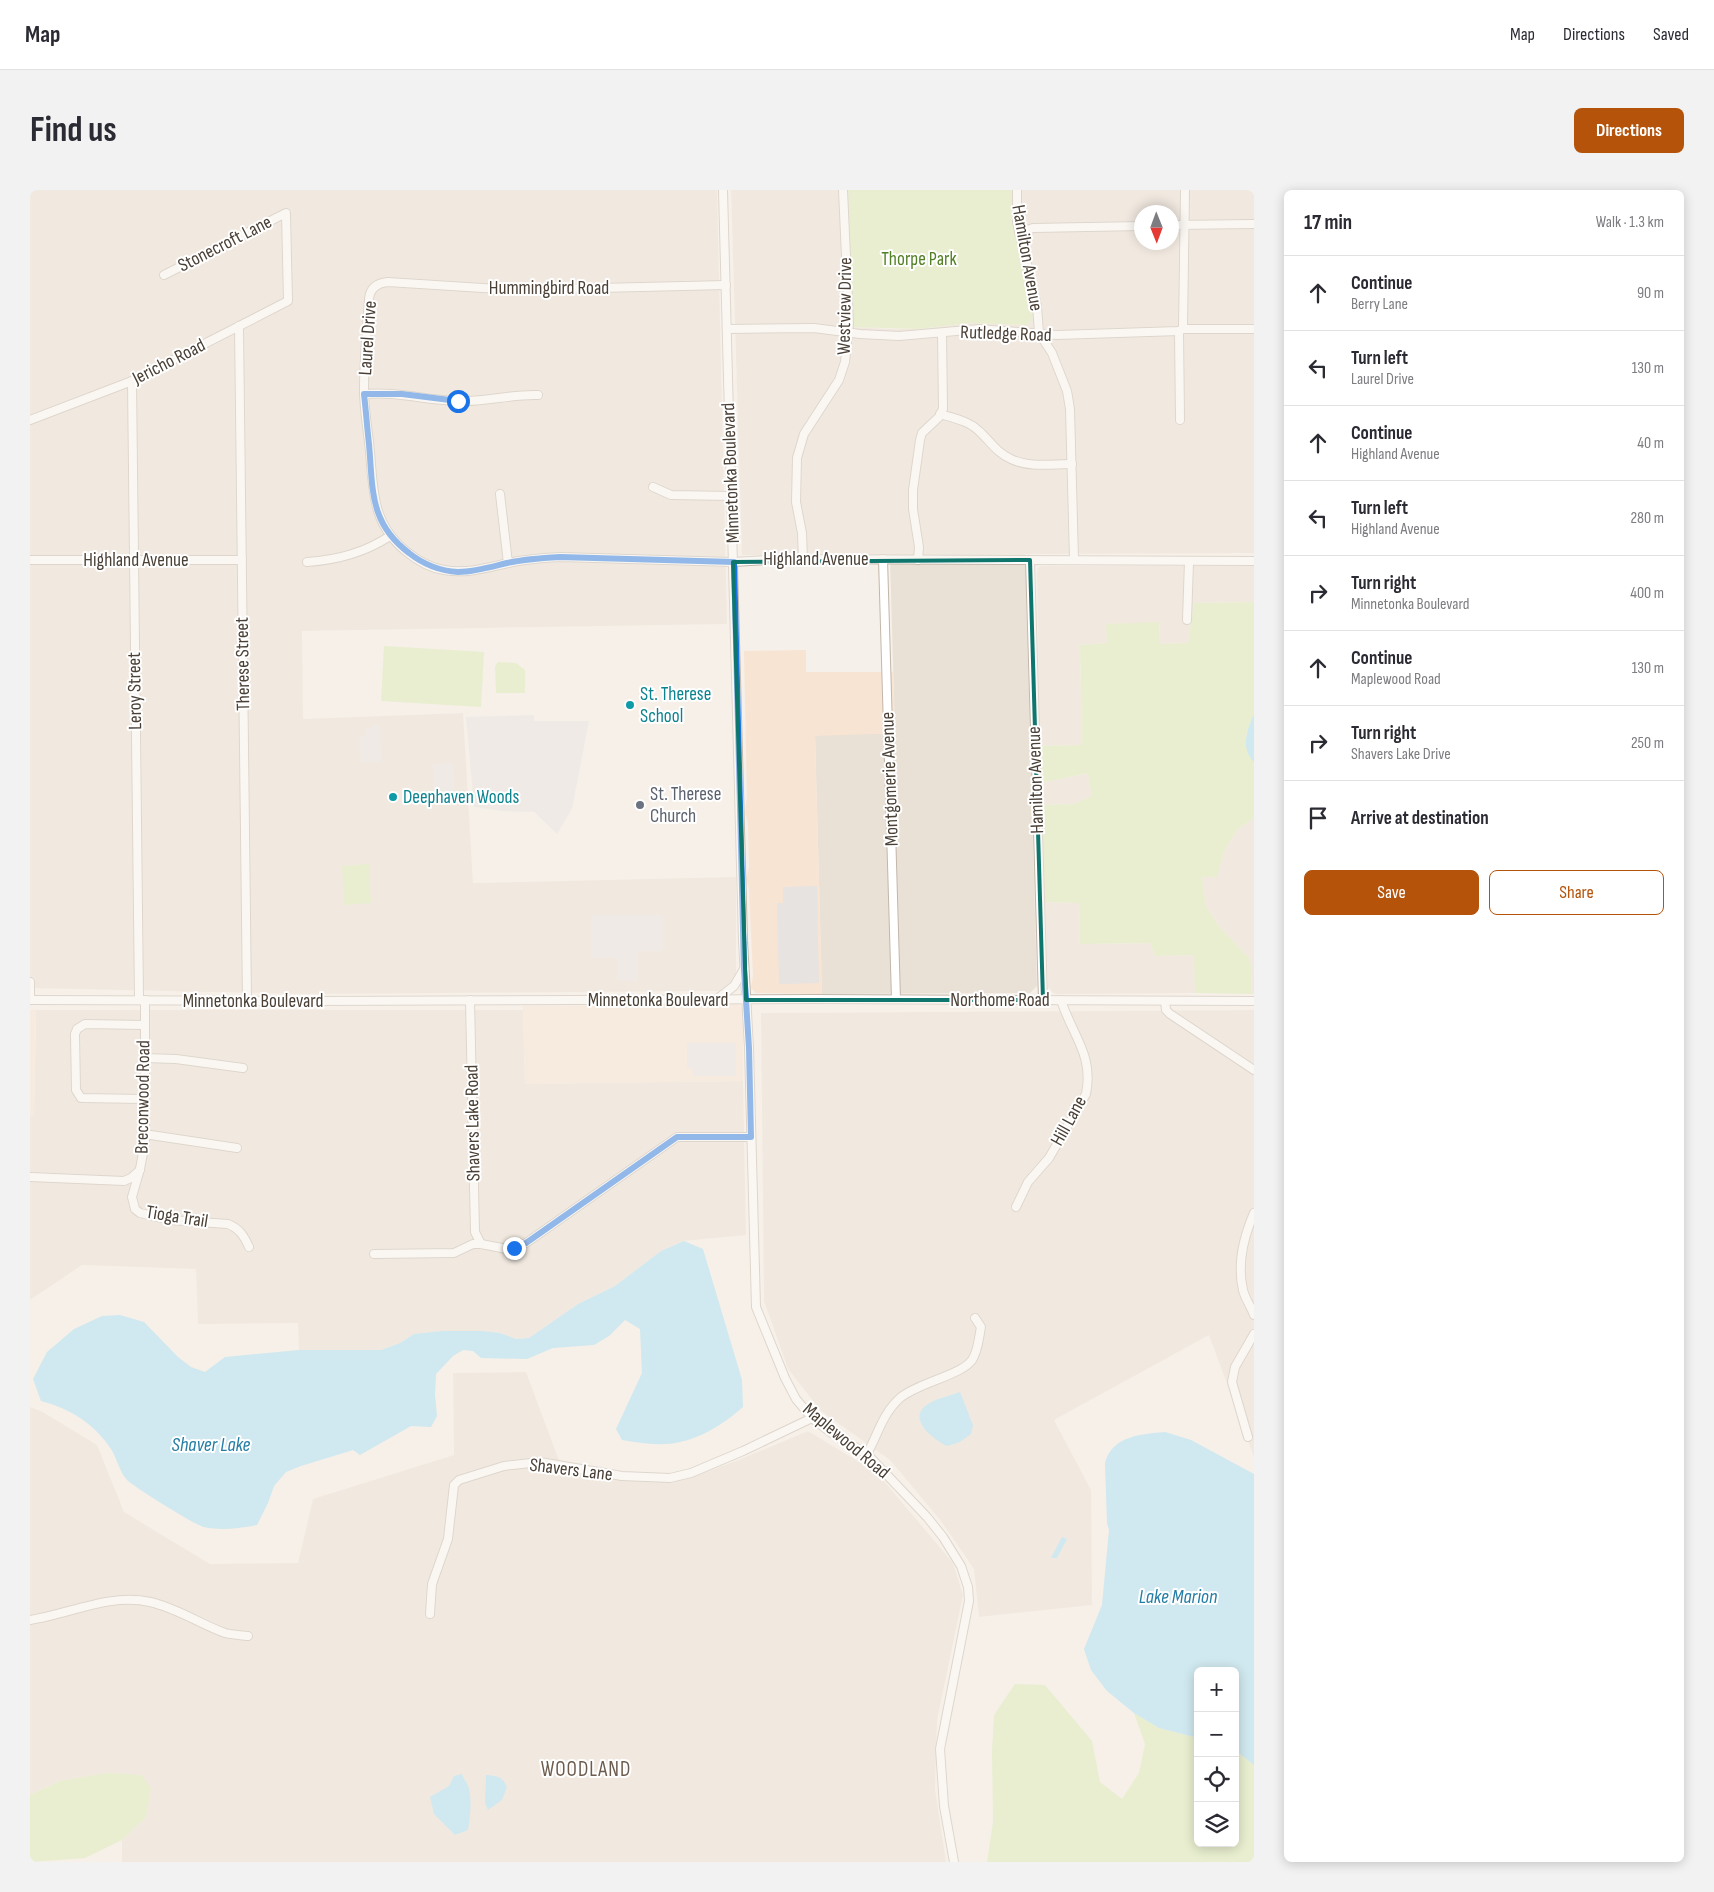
<!DOCTYPE html>
<html lang="en">
<head>
<meta charset="utf-8">
<style>
  :root { --surface:#fff; --page:#f2f2f3; --text:#2b2b33; --muted:#7c7c81; --line:#e1e1e2; --accent:#b45309 }
  body { margin:0; font-family:"Sofia Sans Condensed",sans-serif; background:var(--page); color:var(--text) }
  .controls { position:absolute; right:15px; bottom:15px; display:grid; overflow:hidden; border-radius:8px; box-shadow:0 2px 12px #0003 }
  .controls button { width:45px; height:45px; display:grid; place-items:center; padding:0; border:0; border-bottom:1px solid var(--line); background:var(--surface); color:var(--text); font:25px sans-serif }
  .compass { position:absolute; left:1104px; top:15px; width:45px; height:45px; border-radius:50%; background:var(--surface); box-shadow:0 2px 12px #0003; rotate:179deg }
  .stop { position:absolute; width:15px; height:15px; margin:-11px; border:4px solid #1a73e8; border-radius:50%; background:#fff }
  .stop.end { background:#1a73e8; border-color:#fff; box-shadow:0 1px 5px #0008 }
  .list { margin:0; padding:0; list-style:none }
  h2 { display:flex; justify-content:space-between; align-items:center; height:65px; margin:0; padding:0 20px; font-size:21px }
  h2 small { font-size:16px; font-weight:400; color:var(--muted) }
  .list li { display:grid; grid-template-columns:32px 1fr auto; gap:15px; align-items:center; box-sizing:border-box; height:75px; padding:0 20px; border-top:1px solid var(--line) }
  .list b { display:block; font-size:19px; white-space:nowrap }
  .list p { margin:0; font-size:16px; white-space:nowrap; color:var(--muted) }
  .list em { font-size:16px; font-style:normal; color:var(--muted) }
  .actions { display:flex; gap:10px; padding:15px 20px }
  .actions a { flex:1; padding:11px 0; border:1px solid var(--accent); border-radius:8px; text-align:center; font-size:18px; color:var(--accent) }
  .actions .main { background:var(--accent); color:#fff }
  .icon { flex:none; width:28px; height:28px; fill:none; stroke:currentColor; stroke-width:2; stroke-linecap:round; stroke-linejoin:round }
  .map { position:relative; flex:none; width:1224px; height:1672px; overflow:hidden; border-radius:8px }
  header { display:flex; align-items:center; gap:30px; box-sizing:border-box; height:70px; padding:0 25px; background:var(--surface); border-bottom:1px solid var(--line) }
  header strong { font-size:24px }
  nav { display:flex; gap:28px; margin-inline-start:auto; font-size:18px }
  .intro { display:flex; align-items:center; justify-content:space-between; box-sizing:border-box; height:120px; padding:0 30px }
  h1 { margin:0; font-size:35px }
  .button { padding:12px 22px; border-radius:8px; background:var(--accent); color:#fff; font-size:18px; font-weight:700 }
  main { display:flex; gap:30px; padding:0 30px }
  aside { flex:1; background:var(--surface); border-radius:8px; box-shadow:0 2px 12px #0003 }
  .map>svg:first-child { display:block }
  .residential { fill:#eae1d6; fill-rule:evenodd }
  .commercial { fill:#f8e4d3 }
  .green { fill:#d8ecaf }
  .parking { fill:#e6e3e1 }
  .water { fill:#a2ddf5 }
  .lines { fill:none; stroke-linecap:round; stroke-linejoin:round }
  .minor-casing { stroke:#c2b7aa; stroke-width:10 }
  .minor { stroke:#fff; stroke-width:8 }
  .route { stroke:#1a73e8; stroke-width:6 }
  .marked { fill:none; stroke:#0f766e; stroke-width:4; stroke-linejoin:round }
  .culture-dot { fill:#0f9aa8; stroke:#fff; stroke-width:2 }
  .worship-dot { fill:#6b7280; stroke:#fff; stroke-width:2 }
  .labels { text-anchor:middle; dominant-baseline:central; stroke-width:4; stroke-linejoin:round; paint-order:stroke }
  .street-label { font-size:19px; fill:#4a4036; stroke:#fff }
  .park-label { font-size:19px; fill:#528025; stroke:#fff }
  .culture-label { font-size:19px; fill:#0d838f; stroke:#fff; text-anchor:start }
  .worship-label { font-size:19px; fill:#5b616d; stroke:#fff; text-anchor:start }
  .water-label { font-size:20px; font-style:italic; fill:#247da4; stroke:#fff }
  .quarter-label { font-size:21px; letter-spacing:1px; fill:#6d5c4d; stroke:#fff }
</style>
</head>
<body>
<header>
<strong>Map</strong>
<nav><a>Map</a><a>Directions</a><a>Saved</a></nav>
</header>
<div class="intro"><h1>Find us</h1><a class="button">Directions</a></div>
<main>
<div class="map">
<svg width="1224" height="1672" viewBox="0 0 1224 1672">
  <rect width="100%" height="100%" fill="#f5f0e9"/>
  <g class="residential">
    <path d="M0,0H687L697,434L272,441L273,529L433,523L443,693L706,687V785L700,797L691,801L276,804L0,798Z"/>
    <path d="M701,0H818L822,133L823,137L860,139H887L940,133L988,135L1003,125L995,79L982,24L983,0H1224V363L995,364L1007,796L1000,803L792,804L785,545L865,543L860,366L712,365ZM1112,22H1142V52H1112Z"/>
    <path d="M1011,376H1224V412L1164,413L1158,453L1130,454L1129,432L1077,453L1050,455L1052,555L1010,556L1007,383L1008,378Z"/>
    <path d="M1058,583L1063,606L1044,614L1012,615L1011,593Z"/>
    <path d="M1224,628V804H1221L1222,779L1219,768L1188,735L1176,716L1172,687L1187,686L1195,659L1208,639Z"/>
    <path d="M1015,712L1049,713L1050,754L1120,753L1125,766L1165,765V803L1026,804L1022,802L1018,797Z"/>
    <path d="M6,820H493L495,894L713,891L716,1045L654,1051L631,1061L585,1096L548,1114L499,1148L486,1149L470,1143L453,1141H412L384,1144L370,1153L351,1160H269L268,1133L168,1134L166,1079L52,1075L0,1110V926L4,925Z"/>
    <path d="M1224,820V1267L1179,1145L1024,1230L1061,1300L1062,1415L949,1427L944,1379L911,1331L860,1270L791,1221L758,1179L734,1111L731,823Z"/>
    <path d="M496,1182L533,1281L592,1290H652L706,1271L778,1241L847,1283L881,1323L923,1373L933,1405L907,1530L905,1599L916,1672H92V1650L116,1627L30,1591L0,1605V1217L11,1221L67,1255L94,1322L180,1374L268,1373L283,1309L424,1265L423,1183Z"/>
  </g>
  <g class="commercial">
    <path d="M776,460V482H863L865,543L785,546L792,804L726,803L721,798L723,786L719,699L716,689L719,677L718,632L715,623L717,607L714,461Z"/>
    <path d="M706,814L710,816L713,820V891L495,894L493,816Z"/>
    <path d="M0,820H6L4,926H0Z"/>
  </g>
  <g class="green">
    <path d="M818,0H983L982,24L995,79L1003,125L1001,131L997,135L940,133L887,139L823,137Z"/>
    <path d="M1224,412V524L1216,545L1224,572V628L1208,639L1195,659L1187,687H1172L1176,716L1188,735L1219,768L1222,779L1221,804L1165,803L1164,765L1125,766L1120,753L1050,754L1049,713L1015,712L1012,615L1044,614L1062,606L1058,583L1011,593L1010,556L1052,555L1050,455L1077,453L1076,434L1129,432L1130,454L1158,453L1164,413Z"/>
    <path d="M354,456L454,462L451,517L351,511Z"/>
    <path d="M468,472L486,473L495,480V503H466L465,476Z"/>
    <path d="M339,674L341,713L314,715L312,676Z"/>
    <path d="M985,1494L1015,1495L1062,1551L1070,1592L1092,1609L1109,1583L1115,1554L1104,1523L1129,1538L1168,1548V1653H1205V1560L1224,1575V1672H957L963,1632L962,1561L964,1525Z"/>
    <path d="M77,1583L111,1585L121,1598L116,1627L92,1650L55,1668L0,1672V1605L30,1591Z"/>
  </g>
  <g class="parking">
    <path d="M504,525V531H559L542,619L527,644L504,622L472,621L444,617L436,527Z"/>
    <path d="M345,535H350L351,572H331L330,547H336V541Z"/>
    <path d="M423,573L424,614H404L403,574Z"/>
    <path d="M787,696L789,793L749,794L747,713H753V697Z"/>
    <path d="M561,725H633V761H608V791L587,790V768H561Z"/>
    <path d="M657,853H706V886H663V879L657,878Z"/>
  </g>
  <g class="water">
    <path d="M1224,524V572C1210,558 1217,540 1224,524Z"/>
    <path d="M654,1051L673,1059L712,1190L713,1217C691,1236 665,1253 634,1254C621,1255 606,1252 592,1250L586,1239L612,1183L610,1139L595,1130L579,1146L564,1155L523,1158L497,1169L451,1168L443,1161L433,1160L423,1166L406,1184L405,1205L407,1226L401,1237L381,1236L330,1265L323,1260L271,1276L256,1282L244,1296L238,1313L227,1335C210,1338 192,1341 174,1337C165,1335 104,1297 97,1290C89,1281 87,1268 81,1259C65,1234 39,1218 11,1211L3,1189L17,1162L44,1139L72,1126L90,1125L114,1132L148,1167L161,1177L175,1182L195,1167L269,1160H351L370,1153L384,1144L412,1141H453L470,1143L486,1149L499,1148L548,1114L585,1096L631,1061Z"/>
    <path d="M930,1202L943,1235L941,1244L930,1252L917,1256C906,1251 880,1232 893,1218C902,1209 919,1206 930,1202Z"/>
    <path d="M1135,1242L1161,1250L1224,1284V1575L1205,1560V1481H1168V1548L1129,1538L1104,1523L1077,1501L1061,1480L1054,1459L1072,1415L1079,1340L1077,1333L1075,1273C1082,1246 1111,1244 1135,1242Z"/>
    <path d="M1032,1347L1037,1349L1027,1368H1021Z"/>
    <path d="M432,1584C434,1590 438,1594 439,1599C442,1610 440,1629 438,1640L425,1645L404,1624L400,1607L419,1596L424,1586Z"/>
    <path d="M456,1585C467,1586 472,1586 477,1597L472,1610L458,1620L455,1613Z"/>
  </g>
  <g class="lines">
    <defs>
      <g id="minor">
        <path d="M693,0L713,751L719,858L726,1117L755,1188L766,1209L782,1228L803,1244L837,1264L897,1327L913,1347L931,1376L938,1397L939,1411L910,1559L914,1616L924,1672"/>
        <path d="M987,0V32L1007,116L1009,143L1022,163L1037,201L1040,219L1044,369"/>
        <path d="M1142,35L1224,34"/>
        <path d="M989,43L1003,38L1112,36"/>
        <path d="M696,95L484,100L358,92C347,93 340,98 339,109C337,139 334,170 334,200C334,217 337,235 339,252C344,296 339,332 377,362C388,371 401,378 414,380C436,384 456,378 478,373C495,369 512,368 530,367L703,372L753,369L1224,371"/>
        <path d="M209,136L217,811"/>
        <path d="M697,139L784,138L830,144L869,146L949,139L1027,145L1149,141L1153,139H1224"/>
        <path d="M1153,139L1155,0"/>
        <path d="M1149,141L1150,230"/>
        <path d="M102,191L109,810"/>
        <path d="M334,204C368,201 398,211 431,211C457,212 481,204 508,205"/>
        <path d="M910,224C923,228 939,231 949,241C960,251 966,262 981,269C999,278 1022,274 1042,274"/>
        <path d="M0,230L102,191L258,111L256,23L134,85"/>
        <path d="M623,297L641,305L701,306"/>
        <path d="M470,304L478,373"/>
        <path d="M853,369L866,809"/>
        <path d="M0,370H212"/>
        <path d="M773,370L772,343L766,312L767,268L774,244L809,190L815,172L819,133L813,0"/>
        <path d="M888,370L889,357L883,319V300L890,250L892,243L909,227L913,219L912,143"/>
        <path d="M1000,370L1013,810"/>
        <path d="M277,372C308,370 334,363 360,346"/>
        <path d="M1157,430L1159,372"/>
        <path d="M0,792V810"/>
        <path d="M0,810L281,811L783,809L1224,811"/>
        <path d="M115,810V952L110,979L102,1007L105,1019L110,1023L140,1030L198,1034C210,1039 214,1046 219,1057"/>
        <path d="M440,810L445,1042L451,1054"/>
        <path d="M686,810L704,796L714,779"/>
        <path d="M1135,811L1136,820L1140,824L1224,880"/>
        <path d="M114,868L146,869L213,878"/>
        <path d="M114,909L51,908L46,900L45,844L47,839L55,834L114,835"/>
        <path d="M114,944L207,958"/>
        <path d="M0,987L94,991L101,988L110,980"/>
        <path d="M986,1017L998,992L1019,968L1056,904C1064,865 1042,845 1031,810"/>
        <path d="M1224,1023C1214,1046 1207,1074 1213,1100C1215,1109 1221,1116 1224,1125"/>
        <path d="M344,1064L424,1063L443,1054H451L477,1059L484,1058L496,1053L647,947H721"/>
        <path d="M1218,1247L1202,1192L1205,1177L1224,1144"/>
        <path d="M837,1264C848,1244 853,1223 870,1208C887,1193 932,1185 942,1170C948,1162 949,1147 951,1137L945,1128"/>
        <path d="M400,1424L402,1394L418,1349L424,1295L429,1290L474,1276L510,1272L592,1286L640,1288L661,1283L713,1261L782,1228"/>
        <path d="M0,1430C40,1424 79,1403 120,1412C147,1418 170,1434 195,1443C202,1445 211,1445 218,1446"/>
      </g>
    </defs>
    <use href="#minor" class="minor-casing"/>
    <use href="#minor" class="minor"/>
  </g>
  <g class="lines">
    <path class="route" d="M428,211L372,204H334C336,221 337,237 339,254C343,299 339,333 379,363C393,374 410,381 428,382C445,382 461,377 477,373C495,369 512,368 530,367L704,372L714,779L719,858L721,947H647L496,1053L484,1058"/>
  </g>
  <path d="M0 0H1224V1672H0ZM1000,370L1013,810H716L703,372Z" fill="#f5f0e9" fill-opacity=".55" fill-rule="evenodd"/>
  <path class="marked" d="M1000,370L1013,810H716L703,372Z"/>
  <g class="culture-dot">
    <circle cx="600" cy="515" r="5"/>
    <circle cx="363" cy="607" r="5"/>
  </g>
  <circle class="worship-dot" cx="610" cy="615" r="5"/>
  <g class="labels">
    <g class="street-label">
      <text transform="translate(195 54) rotate(-27)">Stonecroft Lane</text>
      <text transform="translate(997 68) rotate(80)">Hamilton Avenue</text>
      <text x="519" y="98">Hummingbird Road</text>
      <text transform="translate(815 116) rotate(-89)">Westview Drive</text>
      <text transform="translate(976 144) rotate(2)">Rutledge Road</text>
      <text transform="translate(338 148) rotate(-86)">Laurel Drive</text>
      <text transform="translate(139 172) rotate(-27)">Jericho Road</text>
      <text transform="translate(701 283) rotate(-92)">Minnetonka Boulevard</text>
      <text x="786" y="369">Highland Avenue</text>
      <text x="106" y="370">Highland Avenue</text>
      <text transform="translate(213 474) rotate(-91)">Therese Street</text>
      <text transform="translate(105 501) rotate(-91)">Leroy Street</text>
      <text transform="translate(860 589) rotate(-92)">Montgomerie Avenue</text>
      <text transform="translate(1006 590) rotate(-92)">Hamilton Avenue</text>
      <text x="628" y="810">Minnetonka Boulevard</text>
      <text x="970" y="810">Northome Road</text>
      <text x="223" y="811">Minnetonka Boulevard</text>
      <text transform="translate(113 907) rotate(-89)">Breconwood Road</text>
      <text transform="translate(1039 931) rotate(-61)">Hill Lane</text>
      <text transform="translate(443 933) rotate(-91)">Shavers Lake Road</text>
      <text transform="translate(147 1027) rotate(9)">Tioga Trail</text>
      <text transform="translate(816 1251) rotate(40)">Maplewood Road</text>
      <text transform="translate(541 1280) rotate(7)">Shavers Lane</text>
    </g>
    <g class="park-label">
      <text x="889" y="69">Thorpe Park</text>
    </g>
    <g class="culture-label">
      <text x="610" y="504">St. Therese<tspan x="610" dy="22">School</tspan></text>
      <text x="373" y="607">Deephaven Woods</text>
    </g>
    <g class="worship-label">
      <text x="620" y="604">St. Therese<tspan x="620" dy="22">Church</tspan></text>
    </g>
    <g class="water-label">
      <text x="181" y="1255">Shaver Lake</text>
      <text x="1148" y="1407">Lake Marion</text>
    </g>
    <g class="quarter-label">
      <text x="556" y="1579">WOODLAND</text>
    </g>
  </g>
</svg>
<div class="controls">
<button>+</button>
<button>−</button>
<button><svg class="icon" aria-label="locate" viewBox="0 0 24 24"><circle cx="12" cy="12" r="6"/><path d="M12 2v4M12 18v4M2 12h4M18 12h4"/></svg></button>
<button><svg class="icon" aria-label="layers" viewBox="0 0 24 24"><path d="M12 4l9 5-9 5-9-5zM3 14l9 5 9-5"/></svg></button>
</div>
<svg class="compass" viewBox="-18 -18 36 36"><path d="M0-13l5 13h-10z" fill="#e53935"/><path d="M0 13l5-13h-10z" fill="#7c7c81"/></svg>
<div class="stop" style="left:428px;top:211px"></div>
<div class="stop end" style="left:484px;top:1058px"></div>
</div>
<aside>
<h2>17 min<small>Walk · 1.3 km</small></h2>
<ul class="list">
<li><svg class="icon" aria-label="ahead" viewBox="0 0 24 24"><path d="M12 20V5M6 11l6-6 6 6"/></svg><div><b>Continue</b><p>Berry Lane</p></div><em>90 m</em></li>
<li><svg class="icon" aria-label="left" viewBox="0 0 24 24"><path d="M17 20v-9H6M10 6l-5 5 5 5"/></svg><div><b>Turn left</b><p>Laurel Drive</p></div><em>130 m</em></li>
<li><svg class="icon" aria-label="ahead" viewBox="0 0 24 24"><path d="M12 20V5M6 11l6-6 6 6"/></svg><div><b>Continue</b><p>Highland Avenue</p></div><em>40 m</em></li>
<li><svg class="icon" aria-label="left" viewBox="0 0 24 24"><path d="M17 20v-9H6M10 6l-5 5 5 5"/></svg><div><b>Turn left</b><p>Highland Avenue</p></div><em>280 m</em></li>
<li><svg class="icon" aria-label="right" viewBox="0 0 24 24"><path d="M7 20v-9h11M14 6l5 5-5 5"/></svg><div><b>Turn right</b><p>Minnetonka Boulevard</p></div><em>400 m</em></li>
<li><svg class="icon" aria-label="ahead" viewBox="0 0 24 24"><path d="M12 20V5M6 11l6-6 6 6"/></svg><div><b>Continue</b><p>Maplewood Road</p></div><em>130 m</em></li>
<li><svg class="icon" aria-label="right" viewBox="0 0 24 24"><path d="M7 20v-9h11M14 6l5 5-5 5"/></svg><div><b>Turn right</b><p>Shavers Lake Drive</p></div><em>250 m</em></li>
<li><svg class="icon" aria-label="arrive" viewBox="0 0 24 24"><path d="M6 21V4h12l-3 4 3 4H6"/></svg><div><b>Arrive at destination</b></div></li>
</ul>
<div class="actions"><a class="main">Save</a><a>Share</a></div>
</aside>
</main>
</body>
</html>
